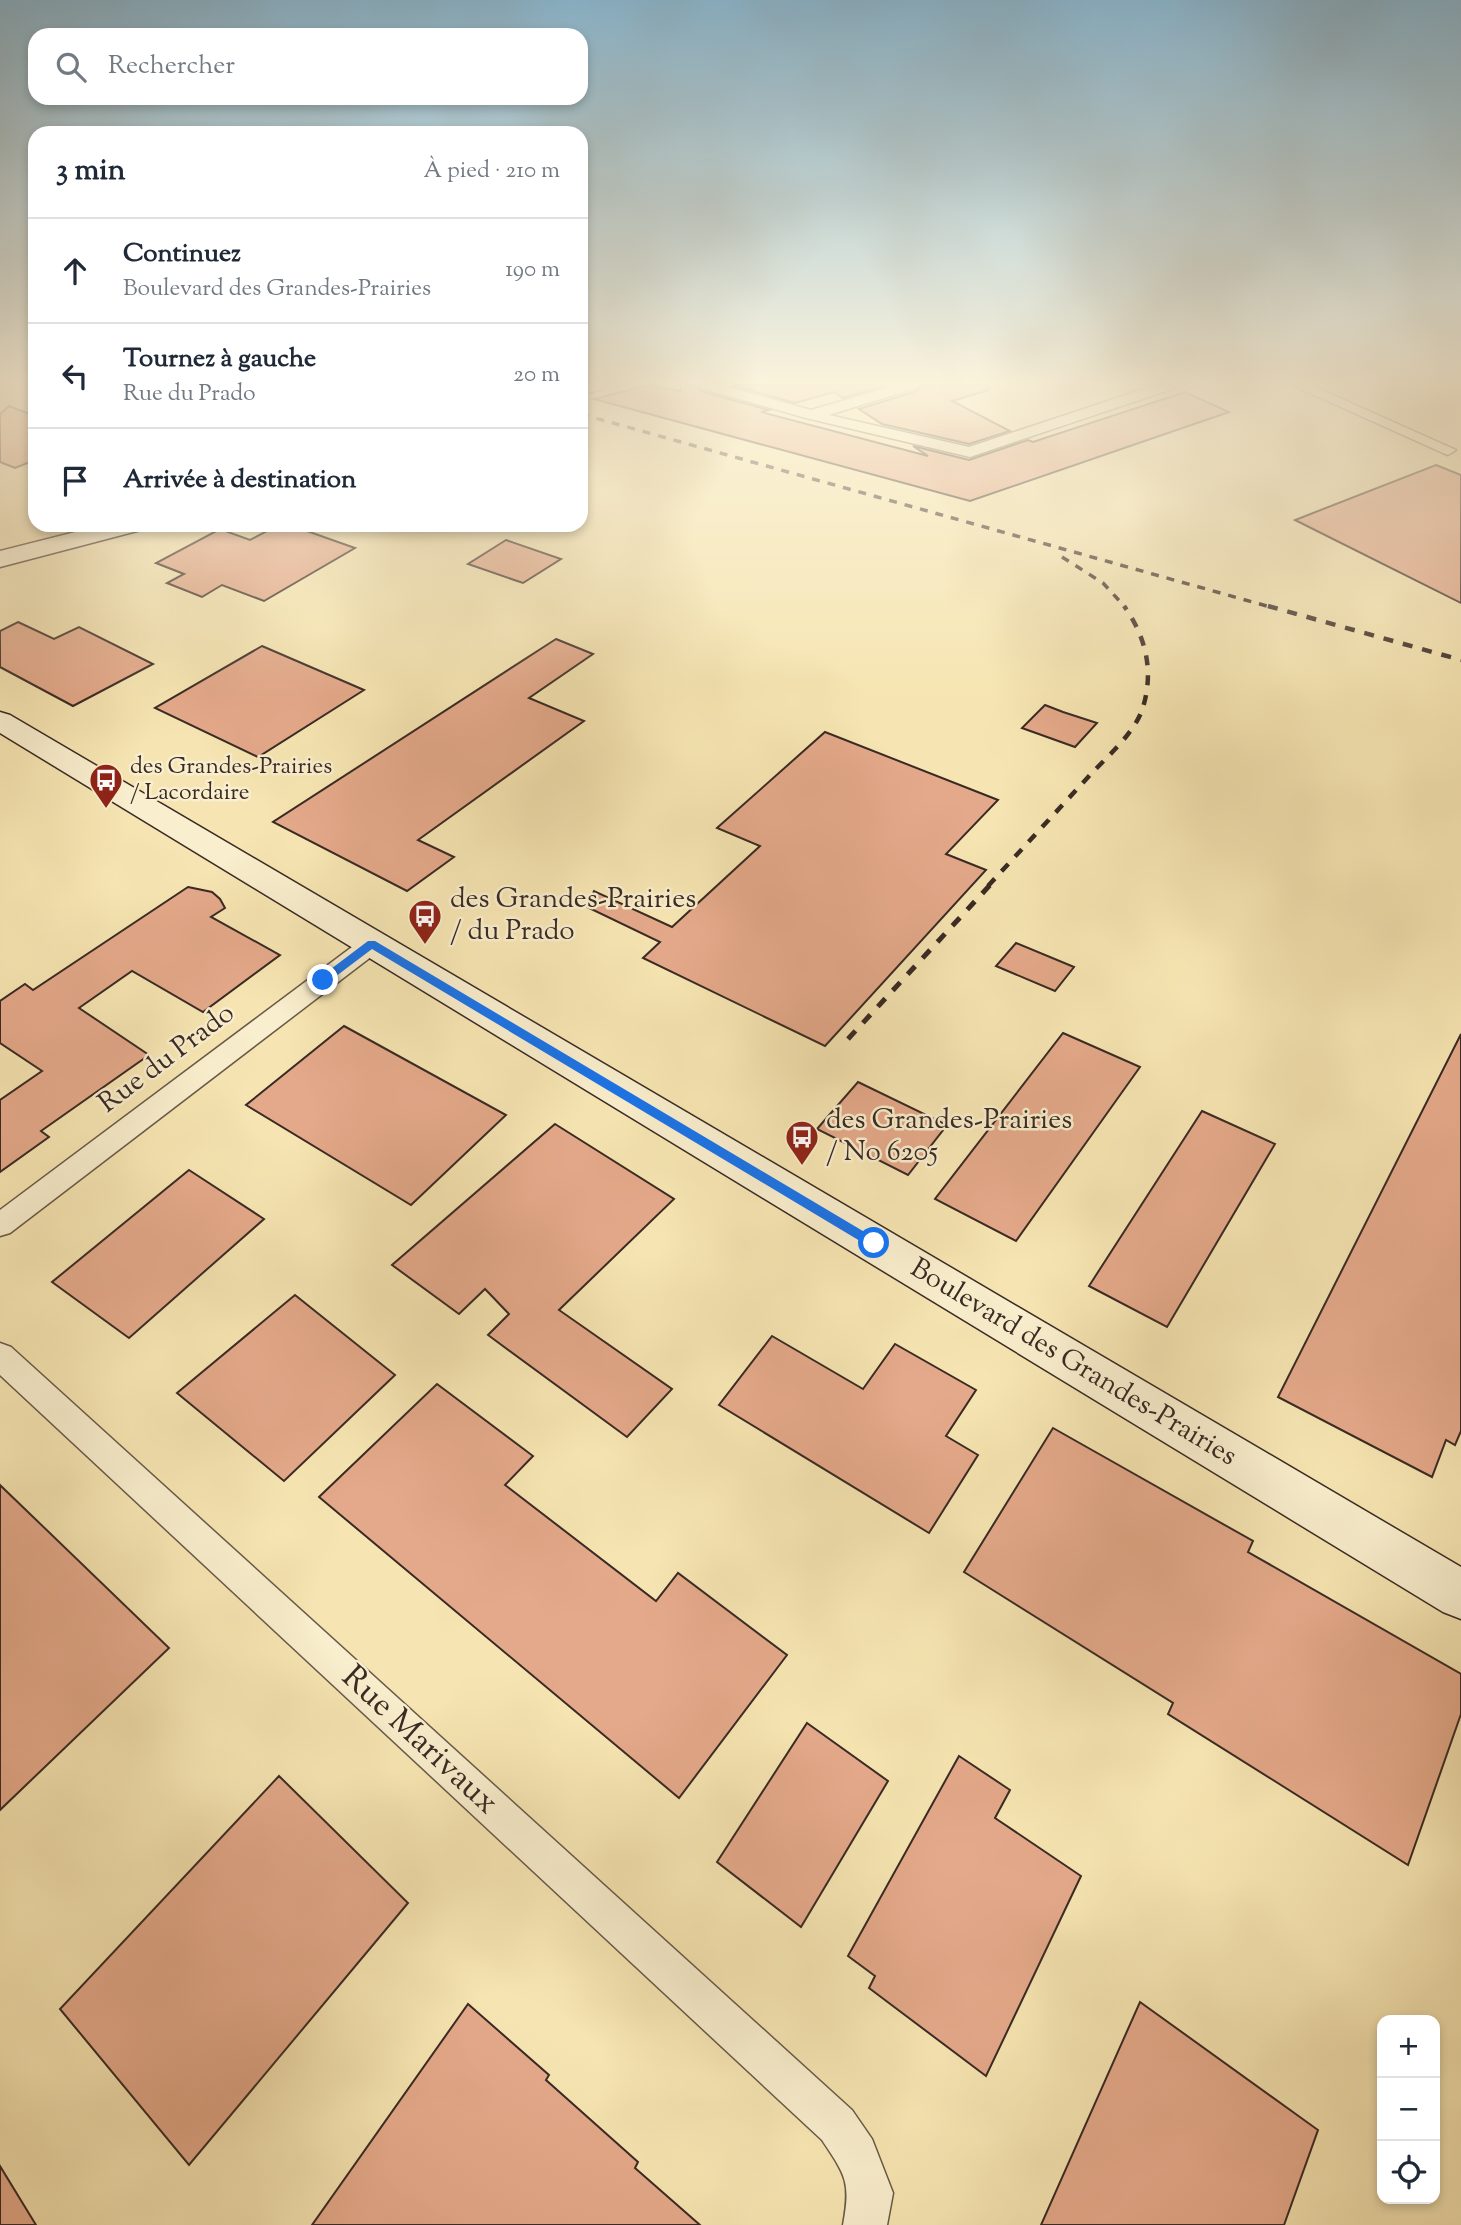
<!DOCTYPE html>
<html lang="fr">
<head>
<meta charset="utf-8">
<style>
  :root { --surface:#fff; --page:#f2f2f3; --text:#1f2937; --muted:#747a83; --line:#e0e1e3 }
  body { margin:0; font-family:"Sorts Mill Goudy",serif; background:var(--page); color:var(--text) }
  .controls { position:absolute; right:21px; bottom:21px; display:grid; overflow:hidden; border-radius:14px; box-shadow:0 4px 10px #0003 }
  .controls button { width:63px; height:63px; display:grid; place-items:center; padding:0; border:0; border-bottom:2px solid var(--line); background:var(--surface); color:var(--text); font:35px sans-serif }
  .stop { position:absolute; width:21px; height:21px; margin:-16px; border:5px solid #1a73e8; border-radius:50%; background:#fff }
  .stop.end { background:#1a73e8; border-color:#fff; box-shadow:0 2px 7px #0008 }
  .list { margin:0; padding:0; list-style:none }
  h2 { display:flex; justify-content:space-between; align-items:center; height:91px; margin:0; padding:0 28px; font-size:30px }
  h2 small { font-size:23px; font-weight:400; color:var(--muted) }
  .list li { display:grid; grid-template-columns:46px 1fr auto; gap:21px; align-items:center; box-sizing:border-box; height:105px; padding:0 28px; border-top:2px solid var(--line) }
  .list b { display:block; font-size:26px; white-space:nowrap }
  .list p { margin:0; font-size:23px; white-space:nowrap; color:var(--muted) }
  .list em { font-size:23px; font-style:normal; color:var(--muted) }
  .icon { flex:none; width:38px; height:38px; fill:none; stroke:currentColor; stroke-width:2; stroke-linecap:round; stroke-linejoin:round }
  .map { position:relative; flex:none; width:1461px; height:2225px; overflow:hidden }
  .search { position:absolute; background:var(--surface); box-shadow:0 4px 10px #0003; left:28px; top:28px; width:560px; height:77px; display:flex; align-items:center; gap:18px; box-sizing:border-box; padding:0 24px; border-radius:21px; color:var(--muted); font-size:26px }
  .panel { position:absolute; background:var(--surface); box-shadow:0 4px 10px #0003; left:28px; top:126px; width:560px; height:406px; border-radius:21px }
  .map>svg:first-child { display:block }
  .building { fill:#e4a98a; stroke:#392a24; stroke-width:2 }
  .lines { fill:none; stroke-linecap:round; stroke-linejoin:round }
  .street-casing { stroke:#685948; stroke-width:3 }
  .secondary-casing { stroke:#392a24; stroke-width:3 }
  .street { fill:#f9eecd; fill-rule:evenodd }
  .secondary { fill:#f9eecd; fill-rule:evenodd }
  .rail-far2 { stroke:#392a24; stroke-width:3.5; stroke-dasharray:8 8; stroke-linecap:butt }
  .rail-far1 { stroke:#392a24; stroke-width:4.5; stroke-dasharray:10 10; stroke-linecap:butt }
  .rail { stroke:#392a24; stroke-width:5; stroke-dasharray:11 11; stroke-linecap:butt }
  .route { fill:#1a73e8 }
  .labels { text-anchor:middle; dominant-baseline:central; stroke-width:5; stroke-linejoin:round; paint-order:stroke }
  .far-poi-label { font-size:23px; fill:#392a24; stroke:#f9eecd; text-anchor:start }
  .poi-label { font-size:28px; fill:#392a24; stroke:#f9eecd; text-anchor:start }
  .street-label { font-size:28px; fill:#392a24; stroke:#f9eecd }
  .near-street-label { font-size:33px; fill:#392a24; stroke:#f9eecd }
</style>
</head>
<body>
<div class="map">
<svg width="1461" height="2225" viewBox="0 0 1461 2225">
  <rect width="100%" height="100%" fill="#f6e5b2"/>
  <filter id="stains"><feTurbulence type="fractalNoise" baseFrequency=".00286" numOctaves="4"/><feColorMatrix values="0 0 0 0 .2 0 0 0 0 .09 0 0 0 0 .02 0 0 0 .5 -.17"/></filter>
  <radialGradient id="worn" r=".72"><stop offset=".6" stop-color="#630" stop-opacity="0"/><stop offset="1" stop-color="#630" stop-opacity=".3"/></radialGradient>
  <g class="building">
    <path d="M648,385L681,391V385H696L700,391L769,410L761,412L928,456L913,446L969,460L1028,440L1033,442L1185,392L1229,412L970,501L594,399Z"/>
    <path d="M731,385H887L843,398L834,392L795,403Z"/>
    <path d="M921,385H988L989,390L952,401L1010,431L969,444L882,424L859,409L917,391Z"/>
    <path d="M9,406L35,416V460L15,468L0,462V414Z"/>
    <path d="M1436,465L1461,475V603L1295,520Z"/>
    <path d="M278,525H290L355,548L264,601L222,585L202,597L167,583L184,574L156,563L220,529L250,540Z"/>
    <path d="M506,540L561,559L523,583L468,564Z"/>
    <path d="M18,622L54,639L79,627L153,664L73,706L0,667V631Z"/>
    <path d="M556,639L593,654L529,698L584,721L418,840L454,857L407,891L273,822Z"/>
    <path d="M262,646L364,690L258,757L155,708Z"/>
    <path d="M1045,705L1063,712L1097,723L1075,747L1022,728Z"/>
    <path d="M825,732L998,800L946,854L986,870L825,1046L643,958L660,942L587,907L594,891L672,927L760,846L717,828Z"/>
    <path d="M188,887L212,892L220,899L225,908L211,917L280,955L203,1012L132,971L79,1008L149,1055L41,1131L49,1137L0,1172V1100L42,1071L0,1043V1001L25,984L33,990Z"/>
    <path d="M1016,943L1074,967L1055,991L996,966Z"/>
    <path d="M344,1026L506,1115L411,1205L246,1105Z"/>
    <path d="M1063,1033L1140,1067L1016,1241L935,1199Z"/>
    <path d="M1461,1034V1431L1455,1445L1446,1440L1432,1477L1278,1397Z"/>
    <path d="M858,1082L947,1125L908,1175L817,1129Z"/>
    <path d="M1202,1111L1275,1144L1167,1327L1089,1286Z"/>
    <path d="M555,1124L674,1199L559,1310L672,1389L627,1437L488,1335L509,1314L485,1289L459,1314L392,1265Z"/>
    <path d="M189,1170L264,1219L129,1338L52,1282Z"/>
    <path d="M295,1295L395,1375L284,1481L177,1393Z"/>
    <path d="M772,1336L863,1389L895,1344L976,1390L946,1436L978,1455L929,1533L719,1405Z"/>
    <path d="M437,1384L533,1456L505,1485L656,1601L678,1573L787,1655L679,1798L319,1497Z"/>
    <path d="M1053,1428L1253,1541L1248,1552L1461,1674V1714L1408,1865L1168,1714L1173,1703L964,1572Z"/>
    <path d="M0,1485L169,1648L0,1810Z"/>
    <path d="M807,1723L888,1781L801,1927L717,1862Z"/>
    <path d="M959,1756L1010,1790L995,1818L1081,1876L986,2076L869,1988L875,1976L848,1956Z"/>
    <path d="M279,1776L408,1903L189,2165L60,2009Z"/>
    <path d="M1140,2002L1318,2130L1284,2225H1041Z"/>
    <path d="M468,2004L549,2075L546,2080L638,2162L635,2168L700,2225H312Z"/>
    <path d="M0,2166L36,2225H0Z"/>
  </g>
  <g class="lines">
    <defs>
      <g id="street">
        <path d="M699,385H721L811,410L896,385H918L916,388L829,415L969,447L1156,385H1177L1175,388L970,457L806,418L701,388Z"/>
        <path d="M1292,385H1311L1456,450L1448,455L1443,453Z"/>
        <path d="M372,936L380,938L384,944L380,950L10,1233L0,1236V1210L364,938Z"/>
        <path d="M0,1343L11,1347L852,2110L872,2139L893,2193L887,2225H843C851,2182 846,2176 822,2140L0,1375Z"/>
      </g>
      <g id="secondary">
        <path d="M581,385H606L603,389L581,395Z"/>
        <path d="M103,525H144L141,530L0,567V551Z"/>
        <path d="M0,712L10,715L1461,1567V1619L1443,1612L0,733Z"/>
      </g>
    </defs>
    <use href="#street" class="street-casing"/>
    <use href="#secondary" class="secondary-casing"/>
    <use href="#street" class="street"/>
    <use href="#secondary" class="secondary"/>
    <g class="rail-far2">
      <path d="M581,414L1274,608"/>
      <path d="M1062,557L1103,583L1126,608"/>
    </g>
    <g class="rail-far1">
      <path d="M1268,606L1461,660"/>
      <path d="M988,886C1022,849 1056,812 1090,775C1107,757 1131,736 1141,713C1155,675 1147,638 1124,606"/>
    </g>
    <path class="rail" d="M848,1039L990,885"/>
  </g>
  <linearGradient id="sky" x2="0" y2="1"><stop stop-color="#8ab8d2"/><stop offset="0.55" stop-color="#fbf3dc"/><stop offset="1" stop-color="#fbf3dc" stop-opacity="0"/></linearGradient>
  <rect width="1461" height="696" fill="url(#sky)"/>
  <path class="route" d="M368,941H375L878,1240V1247H870L372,949L327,983H319V978Z"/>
  <defs>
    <symbol id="bus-pin" viewBox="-11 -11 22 30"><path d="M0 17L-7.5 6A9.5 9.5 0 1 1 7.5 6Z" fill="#8f2418" stroke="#f9eecd"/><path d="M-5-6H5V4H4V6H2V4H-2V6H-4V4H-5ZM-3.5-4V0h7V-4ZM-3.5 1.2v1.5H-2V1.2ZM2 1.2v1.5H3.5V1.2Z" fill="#fff"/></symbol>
  </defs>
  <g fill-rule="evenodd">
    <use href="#bus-pin" x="87" y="761" width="38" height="52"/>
    <use href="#bus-pin" x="406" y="897" width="38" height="52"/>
    <use href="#bus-pin" x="783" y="1118" width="38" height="52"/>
  </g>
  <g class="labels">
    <g class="far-poi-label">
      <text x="130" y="767">des Grandes-Prairies<tspan x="130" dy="26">/ Lacordaire</tspan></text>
    </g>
    <g class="poi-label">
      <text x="450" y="900">des Grandes-Prairies<tspan x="450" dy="32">/ du Prado</tspan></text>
      <text x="826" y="1121">des Grandes-Prairies<tspan x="826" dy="32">/ No 6205</tspan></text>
    </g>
    <g class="street-label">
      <text transform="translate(167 1059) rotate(-37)">Rue du Prado</text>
      <text transform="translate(1073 1363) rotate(31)">Boulevard des Grandes-Prairies</text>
    </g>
    <g class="near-street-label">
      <text transform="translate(419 1741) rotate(43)">Rue Marivaux</text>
    </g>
  </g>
  <rect width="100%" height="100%" filter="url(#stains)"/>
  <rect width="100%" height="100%" fill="url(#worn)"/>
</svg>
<div class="controls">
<button>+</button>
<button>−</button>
<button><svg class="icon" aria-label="locate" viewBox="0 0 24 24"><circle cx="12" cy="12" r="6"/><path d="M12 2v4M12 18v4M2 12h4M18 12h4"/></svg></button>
</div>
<div class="stop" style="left:874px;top:1243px"></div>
<div class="stop end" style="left:323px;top:980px"></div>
<div class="search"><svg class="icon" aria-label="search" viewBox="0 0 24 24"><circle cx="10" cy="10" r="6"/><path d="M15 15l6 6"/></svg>Rechercher</div>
<section class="panel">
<h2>3 min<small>À pied · 210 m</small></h2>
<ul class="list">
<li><svg class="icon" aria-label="ahead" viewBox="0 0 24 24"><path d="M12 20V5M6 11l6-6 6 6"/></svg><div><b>Continuez</b><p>Boulevard des Grandes-Prairies</p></div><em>190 m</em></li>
<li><svg class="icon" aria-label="left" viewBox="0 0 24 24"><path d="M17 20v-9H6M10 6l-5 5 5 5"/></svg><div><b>Tournez à gauche</b><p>Rue du Prado</p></div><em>20 m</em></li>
<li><svg class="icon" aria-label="arrive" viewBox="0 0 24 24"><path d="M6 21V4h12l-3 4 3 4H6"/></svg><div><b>Arrivée à destination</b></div></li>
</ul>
</section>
</div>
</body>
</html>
